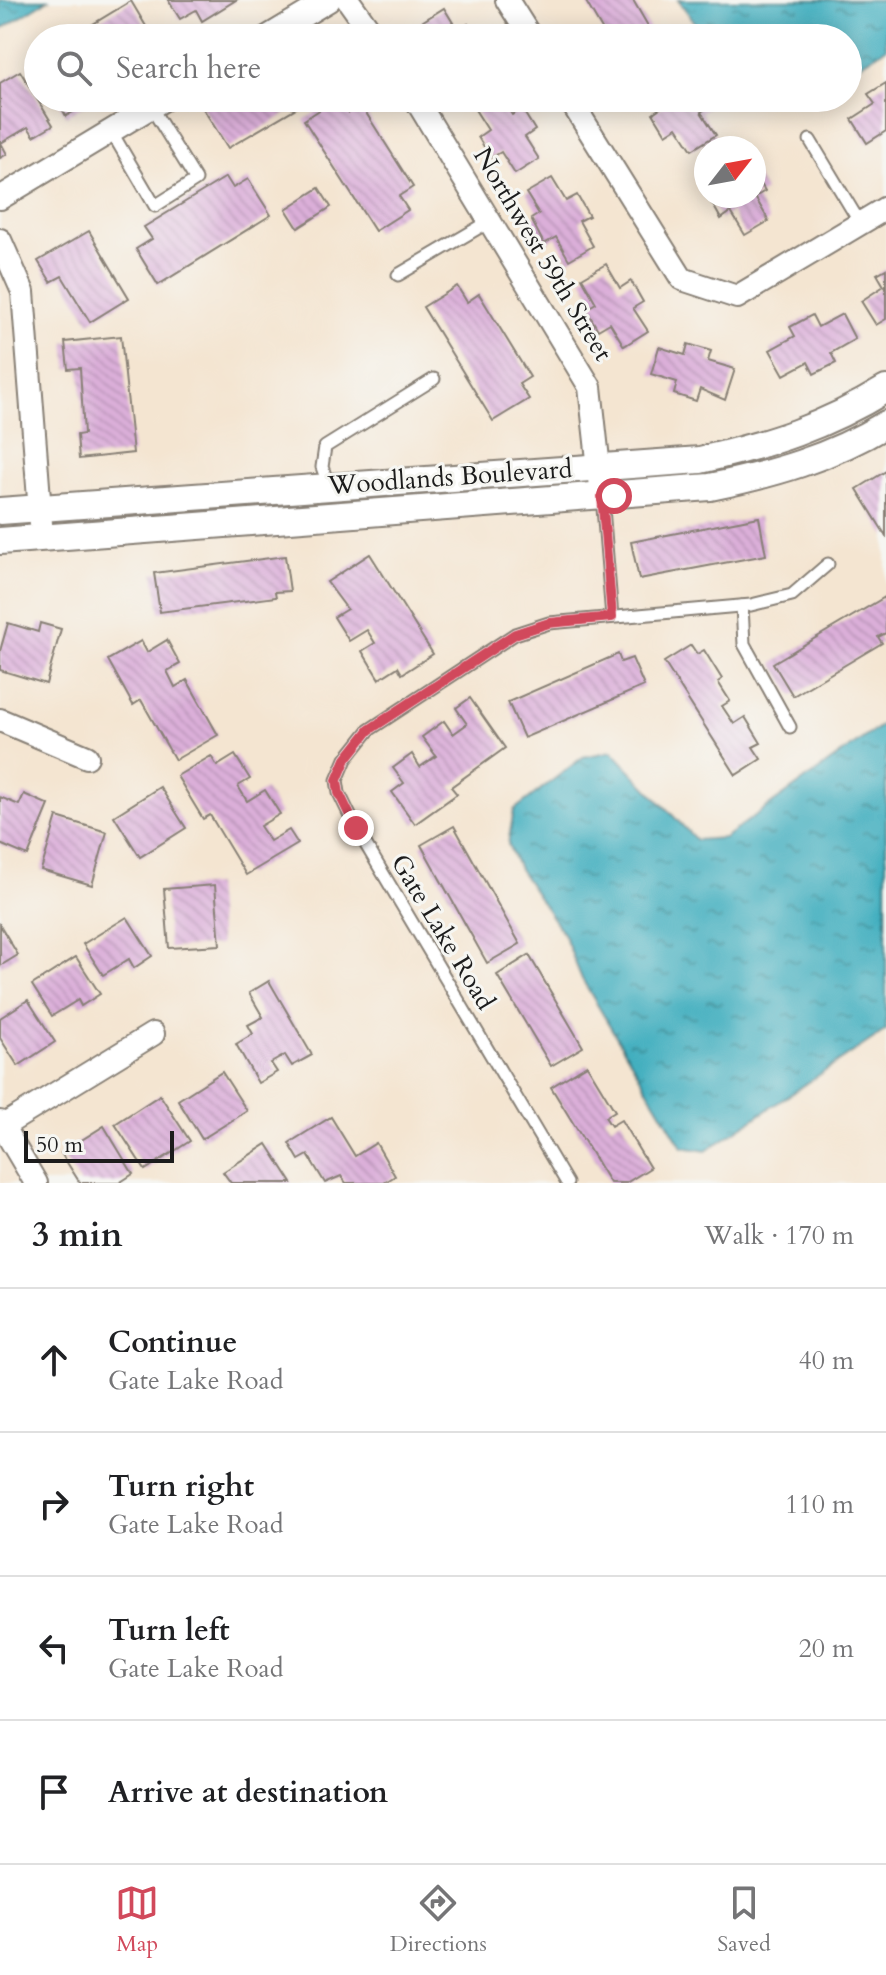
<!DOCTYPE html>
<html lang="en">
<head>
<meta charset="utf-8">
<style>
  :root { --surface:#fff; --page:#f6f6f6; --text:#202124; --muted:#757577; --line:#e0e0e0; --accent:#d1495b }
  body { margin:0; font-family:Cardo,serif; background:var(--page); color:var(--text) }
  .compass { position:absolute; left:694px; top:136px; width:72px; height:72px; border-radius:50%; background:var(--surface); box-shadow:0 4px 20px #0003; rotate:59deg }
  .scale { position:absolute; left:24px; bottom:20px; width:150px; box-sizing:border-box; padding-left:8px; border:4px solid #1c1c1c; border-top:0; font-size:22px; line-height:28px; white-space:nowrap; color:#1c1c1c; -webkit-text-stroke:6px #f6f6f2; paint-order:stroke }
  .stop { position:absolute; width:24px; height:24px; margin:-18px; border:6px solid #d1495b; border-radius:50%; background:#fff }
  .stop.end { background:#d1495b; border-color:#fff; box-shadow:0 2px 8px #0008 }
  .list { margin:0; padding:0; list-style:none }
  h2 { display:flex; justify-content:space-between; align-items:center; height:104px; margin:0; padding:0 32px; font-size:34px }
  h2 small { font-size:26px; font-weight:400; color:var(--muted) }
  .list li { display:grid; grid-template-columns:52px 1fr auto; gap:24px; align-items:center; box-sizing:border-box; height:144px; padding:0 32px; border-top:2px solid var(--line) }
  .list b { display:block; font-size:30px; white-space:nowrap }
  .list p { margin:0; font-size:26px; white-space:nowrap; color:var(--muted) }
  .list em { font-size:26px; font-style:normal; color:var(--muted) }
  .icon { flex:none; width:44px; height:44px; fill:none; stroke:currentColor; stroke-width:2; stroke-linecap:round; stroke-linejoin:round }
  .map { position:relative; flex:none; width:886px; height:1183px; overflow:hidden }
  .search { position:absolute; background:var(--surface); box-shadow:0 4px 20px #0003; left:24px; right:24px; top:24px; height:88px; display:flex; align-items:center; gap:20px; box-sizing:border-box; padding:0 28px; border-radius:44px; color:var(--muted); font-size:30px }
  .sheet { height:680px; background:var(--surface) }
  nav { display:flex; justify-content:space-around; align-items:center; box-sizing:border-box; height:112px; border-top:2px solid var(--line); background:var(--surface); font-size:22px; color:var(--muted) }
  nav a { display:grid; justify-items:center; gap:4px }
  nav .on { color:var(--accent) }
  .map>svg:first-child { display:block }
  .water { fill:url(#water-ripples); stroke:#2f666e; stroke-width:2 }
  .building { fill:url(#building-back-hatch) }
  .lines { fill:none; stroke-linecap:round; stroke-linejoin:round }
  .service-casing { stroke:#888076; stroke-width:15 }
  .minor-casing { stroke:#888076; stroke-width:26 }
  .tertiary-casing { stroke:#888076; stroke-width:30 }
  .service { stroke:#fff; stroke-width:11 }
  .minor { stroke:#fff; stroke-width:22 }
  .tertiary { stroke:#fff; stroke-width:26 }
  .route { stroke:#d1495b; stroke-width:10 }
  .labels { text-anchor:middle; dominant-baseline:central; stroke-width:6; stroke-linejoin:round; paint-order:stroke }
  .street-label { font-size:26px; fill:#1c1c1c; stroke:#f6f6f2 }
</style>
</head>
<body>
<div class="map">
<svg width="886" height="1183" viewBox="0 0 886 1183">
  <defs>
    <pattern id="water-ripples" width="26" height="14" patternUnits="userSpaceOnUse" patternTransform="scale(2)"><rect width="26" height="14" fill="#42afbf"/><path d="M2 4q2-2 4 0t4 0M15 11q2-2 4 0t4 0" fill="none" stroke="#368e9a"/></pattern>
    <pattern id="building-back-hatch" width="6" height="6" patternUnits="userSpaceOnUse" patternTransform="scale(2)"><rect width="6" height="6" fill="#dbafd9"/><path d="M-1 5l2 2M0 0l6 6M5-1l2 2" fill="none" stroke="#bb96ba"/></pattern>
  </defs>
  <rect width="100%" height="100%" fill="#f6f6f2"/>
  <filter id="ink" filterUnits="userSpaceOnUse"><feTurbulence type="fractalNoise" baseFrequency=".0125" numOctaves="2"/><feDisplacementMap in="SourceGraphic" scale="16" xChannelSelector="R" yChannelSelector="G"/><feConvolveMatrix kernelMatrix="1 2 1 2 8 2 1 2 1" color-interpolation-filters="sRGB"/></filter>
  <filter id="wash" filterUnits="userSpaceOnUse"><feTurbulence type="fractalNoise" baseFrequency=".006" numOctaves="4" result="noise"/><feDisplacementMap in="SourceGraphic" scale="32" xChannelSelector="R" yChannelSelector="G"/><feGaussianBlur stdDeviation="1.8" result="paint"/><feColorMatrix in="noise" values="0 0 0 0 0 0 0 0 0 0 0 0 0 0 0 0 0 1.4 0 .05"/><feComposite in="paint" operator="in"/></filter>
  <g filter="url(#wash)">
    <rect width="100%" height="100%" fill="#f4e5d1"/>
    <g class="water">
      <path d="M0,0H48L0,30Z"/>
      <path d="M678,0H886V48L848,72V38H707Z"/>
      <path d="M886,722V1030L706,1151L682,1147L582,979L564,935L519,869L508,844L514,810L583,757L612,751L696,840L724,838Z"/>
    </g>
    <g id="blocks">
      <g class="building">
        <path d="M168,0H236L202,21L196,10L180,19Z"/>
        <path d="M585,0H633L655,38H607Z"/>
        <path d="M131,1L153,38H70Z"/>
        <path d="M444,8L458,31L468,24L477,38H429L420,23Z"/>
        <path d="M20,71L53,125L34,136L28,127L1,143L7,154L0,158V83Z"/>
        <path d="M886,83V131L867,143L852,119L875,104L868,94Z"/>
        <path d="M56,98H85L88,103L66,116Z"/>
        <path d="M206,98H313L228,148L199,102Z"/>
        <path d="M338,98L349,113L361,105L413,187L399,196L408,210L375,231L304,120Z"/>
        <path d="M489,98H501L512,115L522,109L535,130L525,137L539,159L515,174L501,152L491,158L478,137L488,130L474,108Z"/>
        <path d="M658,98H707L711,105L701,112L716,135L692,150L677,127L666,134L653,113L663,106Z"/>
        <path d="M754,172L765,191L755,197L769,221L745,235L731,212L721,219L708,196H754Z"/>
        <path d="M226,177L233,188L248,179L271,215L158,285L136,249L152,239L144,227Z"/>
        <path d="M552,178L566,201L577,195L589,216L579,221L593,246L569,260L556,237L544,244L531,219L539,214L526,193Z"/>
        <path d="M319,188L331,207L298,228L286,209Z"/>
        <path d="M89,231L129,298L90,322L62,276L51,282L38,261Z"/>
        <path d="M606,264L620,288L631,281L643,302L633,308L648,331L624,346L610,323L598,330L586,309L596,303L582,278Z"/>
        <path d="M886,269V319L876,325L861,301L884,286L877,274Z"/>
        <path d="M457,286L467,302L479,294L530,377L519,384L529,399L493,421L423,307Z"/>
        <path d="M842,314L855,339L831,353L836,363L814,374L808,362L784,375L770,350L795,336L790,327L812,315L818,327Z"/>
        <path d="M121,336L133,453L79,459L77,435L84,434L80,368L68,369L65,342Z"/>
        <path d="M688,344L711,351L708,361L735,369L725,400L700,389L696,401L674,394L677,382L651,374L659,347L685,355Z"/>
        <path d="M886,471V536L857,489Z"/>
        <path d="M759,517L766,555L639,579L631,542Z"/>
        <path d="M370,554L433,654L402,674L398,667L379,679L362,651L375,643L367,630L349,641L334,617L347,609L327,582Z"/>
        <path d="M285,556L290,591L275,592L276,597L160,612L154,573Z"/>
        <path d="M885,597L886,633L878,637L882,643L793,696L773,663Z"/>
        <path d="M8,623L38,632L40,623L61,629L46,684L0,670V651Z"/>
        <path d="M167,640L180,664L167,671L175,687L187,680L218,735L175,760L141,700L133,705L108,660L141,641L147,652Z"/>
        <path d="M691,645L697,654L704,650L722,679L718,682L730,701L722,706L734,724L745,717L761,743L753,747L761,759L736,775L664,662Z"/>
        <path d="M618,654L621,662L632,658L644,686L524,738L508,702Z"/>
        <path d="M470,698L505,748L451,787L457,794L415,824L392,792L404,783L393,768L412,754L420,767L436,756L422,737L444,721L453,734L467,724L456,708Z"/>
        <path d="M235,755L250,779L238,786L247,801L265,790L280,814L260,826L270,841L289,830L298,844L246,875L210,815L203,819L177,776L211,756L217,766Z"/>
        <path d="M160,787L186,828L140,857L114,816Z"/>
        <path d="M24,794L49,805L28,856L0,844V797L19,805Z"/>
        <path d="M57,817L107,832L92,885L41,870Z"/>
        <path d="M454,826L520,944L487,963L421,845Z"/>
        <path d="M215,885L220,945L169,948L164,889Z"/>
        <path d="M127,917L152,956L134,968L129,959L103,975L83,944Z"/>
        <path d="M0,925L18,955L0,966Z"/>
        <path d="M529,955L583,1047L551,1066L497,975Z"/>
        <path d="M76,957L100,994L81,1006L78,1000L52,1016L32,985Z"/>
        <path d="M269,981L312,1055L292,1066L285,1055L271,1063L277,1072L258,1083L236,1044L253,1034L248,1025L263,1017L249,993Z"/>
        <path d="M28,1000L55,1042L18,1066L0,1038V1018Z"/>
        <path d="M587,1065L615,1111L605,1117L611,1126L621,1120L650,1168L626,1183H610L551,1087Z"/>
        <path d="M222,1072L247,1111L202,1139L178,1100Z"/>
        <path d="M160,1095L190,1141L145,1170L115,1124Z"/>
        <path d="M331,1117L355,1156L376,1143L395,1176L384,1183H346L341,1176L325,1183L308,1155L299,1160L289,1143Z"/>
        <path d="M104,1126L133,1174L119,1183H80L61,1153Z"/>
        <path d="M267,1144L292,1183H231L223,1172Z"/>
      </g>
    </g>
  </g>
  <g filter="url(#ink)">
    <use href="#blocks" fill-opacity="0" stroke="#888076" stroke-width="2"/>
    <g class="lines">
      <defs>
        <g id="service">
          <path d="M111,131L155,206L196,180L151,107"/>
          <path d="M810,140L860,223"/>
          <path d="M398,275L490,221"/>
          <path d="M329,486L322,467L325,447L434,379"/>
          <path d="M602,496L612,617"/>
          <path d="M742,606L744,644L790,727"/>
          <path d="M567,1183L356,828L339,793L337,780L346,759L369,730L515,634L549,623L751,605L792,595L828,564"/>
        </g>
        <g id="minor">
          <path d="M348,0L375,38"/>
          <path d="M507,0L531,38"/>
          <path d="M266,38L329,0"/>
          <path d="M415,98L590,387L602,496"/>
          <path d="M569,98L682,279L737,297L886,208"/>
          <path d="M0,198L166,98"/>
          <path d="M0,240L23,292L41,524"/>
          <path d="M0,720L87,757"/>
          <path d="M0,1122L36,1183"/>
          <path d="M3,1126L153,1034"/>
        </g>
        <g id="tertiary">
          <path d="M0,511L700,460C770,444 824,427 886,389"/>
          <path d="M0,541L710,487C773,474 830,458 886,424"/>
        </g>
      </defs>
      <use href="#service" class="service-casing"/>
      <use href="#minor" class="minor-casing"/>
      <use href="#tertiary" class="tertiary-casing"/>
      <use href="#service" class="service"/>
      <use href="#minor" class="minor"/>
      <use href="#tertiary" class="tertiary"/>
    </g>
  </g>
  <g class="lines" filter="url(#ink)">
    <path class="route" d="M356,828L339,793L337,780L346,759L369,730L515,634L549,623L612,617L602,496H614"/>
  </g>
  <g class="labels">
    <g class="street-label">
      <text transform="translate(543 254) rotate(59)">Northwest 59th Street</text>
      <text transform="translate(450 477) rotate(-4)">Woodlands Boulevard</text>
      <text transform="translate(443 932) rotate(59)">Gate Lake Road</text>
    </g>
  </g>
</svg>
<svg class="compass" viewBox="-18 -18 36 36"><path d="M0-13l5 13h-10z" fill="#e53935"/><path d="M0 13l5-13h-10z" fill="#757577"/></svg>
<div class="scale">50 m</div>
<div class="stop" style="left:614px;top:496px"></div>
<div class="stop end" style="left:356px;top:828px"></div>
<div class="search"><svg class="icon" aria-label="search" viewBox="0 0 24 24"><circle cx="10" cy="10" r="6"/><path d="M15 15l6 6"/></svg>Search here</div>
</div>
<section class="sheet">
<h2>3 min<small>Walk · 170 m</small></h2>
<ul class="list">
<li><svg class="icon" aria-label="ahead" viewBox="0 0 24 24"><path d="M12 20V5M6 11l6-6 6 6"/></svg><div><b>Continue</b><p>Gate Lake Road</p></div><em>40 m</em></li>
<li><svg class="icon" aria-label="right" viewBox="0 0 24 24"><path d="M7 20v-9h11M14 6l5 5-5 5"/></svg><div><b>Turn right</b><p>Gate Lake Road</p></div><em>110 m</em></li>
<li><svg class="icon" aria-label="left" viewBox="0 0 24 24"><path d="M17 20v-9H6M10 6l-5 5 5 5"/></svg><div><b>Turn left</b><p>Gate Lake Road</p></div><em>20 m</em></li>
<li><svg class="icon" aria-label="arrive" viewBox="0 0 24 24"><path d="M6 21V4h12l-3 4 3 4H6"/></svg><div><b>Arrive at destination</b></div></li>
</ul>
</section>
<nav>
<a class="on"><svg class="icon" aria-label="map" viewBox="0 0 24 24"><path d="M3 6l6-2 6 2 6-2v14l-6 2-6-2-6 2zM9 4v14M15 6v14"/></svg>Map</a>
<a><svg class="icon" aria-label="directions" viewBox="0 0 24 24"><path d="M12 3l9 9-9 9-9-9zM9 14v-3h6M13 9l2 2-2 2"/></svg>Directions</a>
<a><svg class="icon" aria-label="saved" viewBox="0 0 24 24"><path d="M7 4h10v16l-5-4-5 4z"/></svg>Saved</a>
</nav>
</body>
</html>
